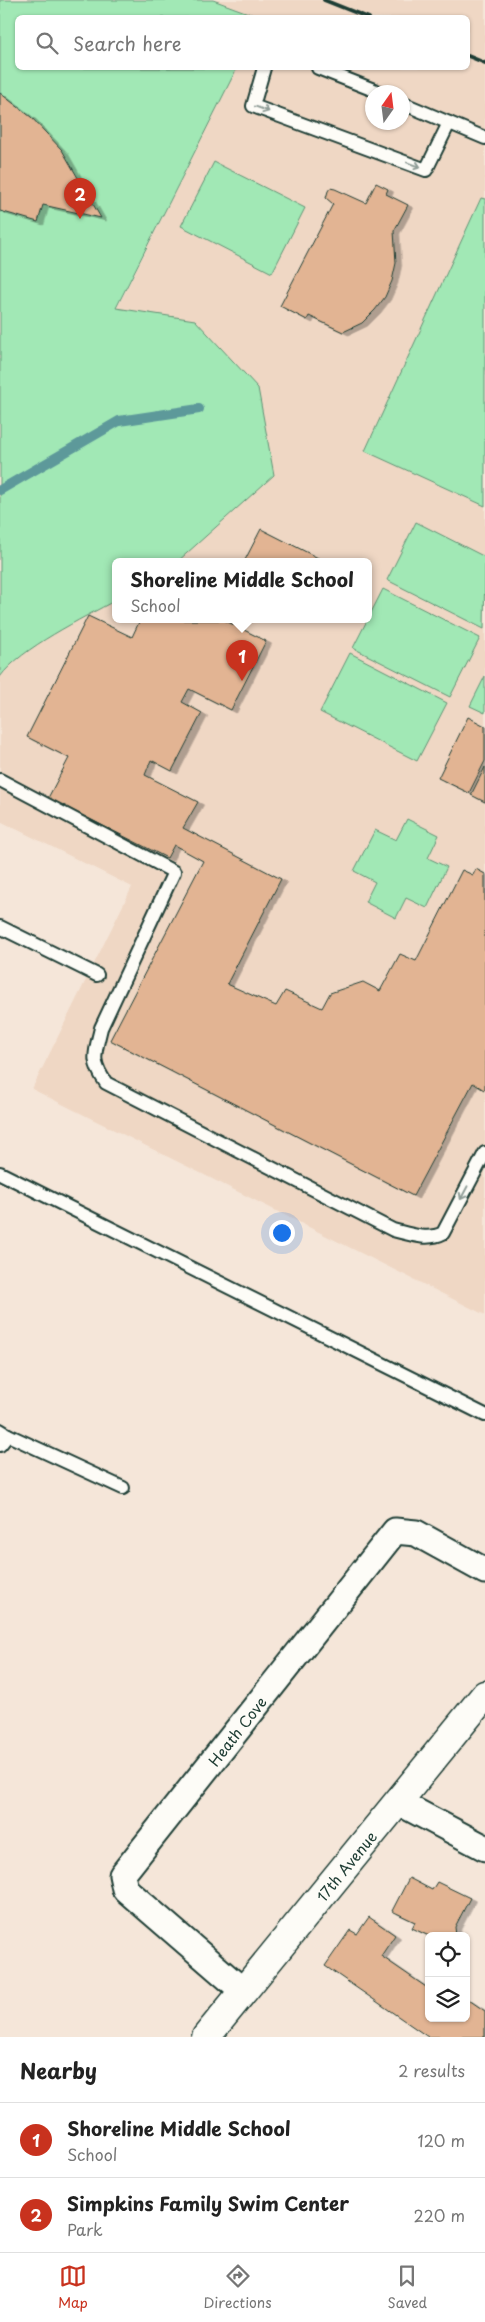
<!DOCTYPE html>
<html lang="en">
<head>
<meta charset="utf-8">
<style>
  :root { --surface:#fff; --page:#f6f6f6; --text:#222; --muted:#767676; --line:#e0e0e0; --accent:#c8321e }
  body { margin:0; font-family:"Playpen Sans",sans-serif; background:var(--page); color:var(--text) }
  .controls { position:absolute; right:15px; bottom:15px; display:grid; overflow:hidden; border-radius:8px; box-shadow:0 1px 4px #0004 }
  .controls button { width:45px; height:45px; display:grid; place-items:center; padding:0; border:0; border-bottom:1px solid var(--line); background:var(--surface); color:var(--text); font:25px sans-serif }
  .compass { position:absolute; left:365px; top:85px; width:45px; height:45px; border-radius:50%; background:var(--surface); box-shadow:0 1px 4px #0004; rotate:14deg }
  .you { position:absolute; left:281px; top:1232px; width:18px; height:18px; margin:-12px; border:4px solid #fff; border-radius:50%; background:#1a73e8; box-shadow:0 0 0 8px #1a73e833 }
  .badge { display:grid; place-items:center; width:32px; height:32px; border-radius:50%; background:var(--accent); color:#fff; font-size:16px; font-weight:700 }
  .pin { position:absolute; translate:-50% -41px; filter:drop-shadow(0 1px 2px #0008) }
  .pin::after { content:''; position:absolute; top:26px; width:18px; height:15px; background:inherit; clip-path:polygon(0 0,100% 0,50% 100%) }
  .popup { position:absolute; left:112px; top:558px; width:260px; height:65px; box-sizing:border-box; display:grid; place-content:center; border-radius:8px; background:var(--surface); filter:drop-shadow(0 1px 4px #0005); font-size:16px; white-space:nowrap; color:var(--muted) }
  .popup b { font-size:19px; color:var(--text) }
  .popup::after { content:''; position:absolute; left:50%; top:100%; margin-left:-10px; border:10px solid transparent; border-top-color:var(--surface) }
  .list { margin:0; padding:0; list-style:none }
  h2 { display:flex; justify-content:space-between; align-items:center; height:65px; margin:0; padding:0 20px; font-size:21px }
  h2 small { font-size:16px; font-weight:400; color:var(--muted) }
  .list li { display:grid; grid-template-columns:32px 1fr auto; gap:15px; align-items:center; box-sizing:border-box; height:75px; padding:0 20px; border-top:1px solid var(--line) }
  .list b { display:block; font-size:19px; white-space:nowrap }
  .list p { margin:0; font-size:16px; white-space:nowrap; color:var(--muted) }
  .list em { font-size:16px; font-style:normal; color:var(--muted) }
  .icon { flex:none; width:28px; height:28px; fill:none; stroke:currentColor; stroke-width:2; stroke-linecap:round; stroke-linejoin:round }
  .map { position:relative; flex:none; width:485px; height:2037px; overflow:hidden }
  .search { position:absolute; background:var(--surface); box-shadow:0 1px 4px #0004; left:15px; right:15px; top:15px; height:55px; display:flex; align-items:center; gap:12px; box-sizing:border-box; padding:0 18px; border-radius:8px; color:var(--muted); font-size:19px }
  .sheet { height:215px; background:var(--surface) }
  nav { display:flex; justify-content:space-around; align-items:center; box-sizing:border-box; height:70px; border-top:1px solid var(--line); background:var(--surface); font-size:14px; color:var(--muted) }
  nav a { display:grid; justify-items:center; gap:2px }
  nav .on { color:var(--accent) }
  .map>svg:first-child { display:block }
  .built { fill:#efd7c4; fill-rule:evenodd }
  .green { fill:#a1e8b5; stroke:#609274 }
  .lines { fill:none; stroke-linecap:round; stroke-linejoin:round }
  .stream { stroke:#5d999a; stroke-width:10 }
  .building { fill:#e2b493; stroke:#1f3d34; filter:url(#shadow) }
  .lane-casing { stroke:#1f3d34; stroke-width:16 }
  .street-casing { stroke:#1f3d34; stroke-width:29 }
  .secondary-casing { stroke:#1f3d34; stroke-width:31 }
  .lane { stroke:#fdfcf7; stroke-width:12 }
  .street { stroke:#fdfcf7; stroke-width:25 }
  .secondary { stroke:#fdfcf7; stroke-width:28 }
  .rail { stroke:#1f3d34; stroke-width:4 }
  .oneway { stroke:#8e9c96 }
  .labels { text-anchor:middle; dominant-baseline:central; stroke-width:4.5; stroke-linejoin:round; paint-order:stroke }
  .street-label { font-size:15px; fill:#1f3d34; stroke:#fdfcf7 }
</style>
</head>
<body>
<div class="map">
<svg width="485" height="2037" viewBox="0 0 485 2037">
  <defs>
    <filter id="shadow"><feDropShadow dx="5.5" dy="3" stdDeviation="0" flood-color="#0004"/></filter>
  </defs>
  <rect width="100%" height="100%" fill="#f5e6d9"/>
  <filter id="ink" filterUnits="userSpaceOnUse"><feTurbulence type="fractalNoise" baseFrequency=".02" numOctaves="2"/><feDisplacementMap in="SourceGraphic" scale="10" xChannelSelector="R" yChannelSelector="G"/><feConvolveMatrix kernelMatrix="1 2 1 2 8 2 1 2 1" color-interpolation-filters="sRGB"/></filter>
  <g filter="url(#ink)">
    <path class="built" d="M213,0H485V1315L32,1089L132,887L0,821V542L237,68H468V18L259,17ZM372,92H402V122H372ZM116,562H368V620H116Z"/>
    <g class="green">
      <path d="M0,0H213L259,17L18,18V68H237L116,308L195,320L258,388L274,475L177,562H116V600C83,618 21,648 0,677Z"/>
      <path d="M214,162L305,208L272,273L181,226Z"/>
      <path d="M481,198L485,199V506L365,451Z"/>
      <path d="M416,522L485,557L484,629L387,580Z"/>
      <path d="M383,589L480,638L450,697L353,648Z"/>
      <path d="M350,653L447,703L417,761L320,712Z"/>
      <path d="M485,676V713L470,706Z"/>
      <path d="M407,819L439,835L428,858L447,867L427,908L406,898L396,918L365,902L375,882L354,871L375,830L396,840Z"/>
    </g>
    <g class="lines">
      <path class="stream" d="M0,490L119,421L199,409"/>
    </g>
    <g class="building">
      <path d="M0,93L31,117L62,150L101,218L43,205L38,222L0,211Z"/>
      <path d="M376,183L388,189L386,194L408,205L394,231L396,263L392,281L385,297L375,310L362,323L343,332L309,316L307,320L280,306L333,204L326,198L328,191L330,188L335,189L366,203Z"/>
      <path d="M261,529L322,560L321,562H248L245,560Z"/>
      <path d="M88,616L132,637L140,620H224L266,641L231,710L189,689L182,702L202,713L172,771L151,760L145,775L198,802L183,828L281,879L227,984L276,1006L285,991L322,1008L330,993L363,982L380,991L400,954L416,961L462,870L473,875L476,869L485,874V1088L484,1090L473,1083L413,1196L110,1040L203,861L174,845L167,858L48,798L69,758L27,737Z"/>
      <path d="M468,717L485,726V761L469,793L438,778Z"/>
      <path d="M485,767V802L471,795Z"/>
      <path d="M409,1878L432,1890L437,1882L470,1898L455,1927L456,1936H429L412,1928L415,1922L392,1911Z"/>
      <path d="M369,1917L395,1935L381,1956L429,1989V2018H466V1998L485,2011V2037H428L325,1966L350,1930L357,1934Z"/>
    </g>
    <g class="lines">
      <defs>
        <g id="lane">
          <path d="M264,68L253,106L426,170L449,123"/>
          <path d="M318,68L379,92"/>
          <path d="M402,103L485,138"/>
          <path d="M0,780L174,872L101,1028C95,1054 90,1060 106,1083L393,1230C409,1234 428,1241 443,1233L485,1153"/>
          <path d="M0,927L97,975"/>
          <path d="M0,1173L485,1415"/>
          <path d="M0,1430L8,1435L0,1445"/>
          <path d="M8,1435L123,1488"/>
        </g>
        <g id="street">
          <path d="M398,1802L485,1848"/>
          <path d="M243,1991L125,1889L122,1875L395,1531L416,1533L485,1571"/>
        </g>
        <path id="secondary" d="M206,2037L485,1695"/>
      </defs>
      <use href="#lane" class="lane-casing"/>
      <use href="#street" class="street-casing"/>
      <use href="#secondary" class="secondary-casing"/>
      <use href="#lane" class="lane"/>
      <use href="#street" class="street"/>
      <use href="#secondary" class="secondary"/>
      <g class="rail">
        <path d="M324,0L369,18"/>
        <path d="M468,56L485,63"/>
      </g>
    </g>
    <defs><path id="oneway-shaft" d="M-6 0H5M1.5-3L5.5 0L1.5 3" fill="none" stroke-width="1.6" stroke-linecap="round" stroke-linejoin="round" transform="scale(1.25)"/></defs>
    <g class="oneway">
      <use href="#oneway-shaft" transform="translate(262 109) rotate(20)"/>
      <use href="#oneway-shaft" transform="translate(414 165) rotate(20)"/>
      <use href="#oneway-shaft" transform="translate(464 1193) rotate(118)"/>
    </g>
  </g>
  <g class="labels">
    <g class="street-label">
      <text transform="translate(237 1731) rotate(-52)">Heath Cove</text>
      <text transform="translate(346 1866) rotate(-51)">17th Avenue</text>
    </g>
  </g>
</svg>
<div class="controls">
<button><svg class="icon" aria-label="locate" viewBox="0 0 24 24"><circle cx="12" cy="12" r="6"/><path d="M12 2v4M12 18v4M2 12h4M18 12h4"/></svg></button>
<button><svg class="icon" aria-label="layers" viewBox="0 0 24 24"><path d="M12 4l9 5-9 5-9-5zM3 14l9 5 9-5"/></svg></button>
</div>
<svg class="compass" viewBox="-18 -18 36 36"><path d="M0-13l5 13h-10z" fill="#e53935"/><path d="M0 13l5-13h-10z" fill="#767676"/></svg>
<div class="you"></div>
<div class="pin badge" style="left:242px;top:681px">1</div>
<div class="popup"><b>Shoreline Middle School</b>School</div>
<div class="pin badge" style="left:80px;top:219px">2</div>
<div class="search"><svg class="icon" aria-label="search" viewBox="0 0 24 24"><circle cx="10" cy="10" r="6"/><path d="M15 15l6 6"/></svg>Search here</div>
</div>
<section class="sheet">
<h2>Nearby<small>2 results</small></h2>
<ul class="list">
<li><span class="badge">1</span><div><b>Shoreline Middle School</b><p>School</p></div><em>120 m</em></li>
<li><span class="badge">2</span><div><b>Simpkins Family Swim Center</b><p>Park</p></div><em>220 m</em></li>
</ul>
</section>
<nav>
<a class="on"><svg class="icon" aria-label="map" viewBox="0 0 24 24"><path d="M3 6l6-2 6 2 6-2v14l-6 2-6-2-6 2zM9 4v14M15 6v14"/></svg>Map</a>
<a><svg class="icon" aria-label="directions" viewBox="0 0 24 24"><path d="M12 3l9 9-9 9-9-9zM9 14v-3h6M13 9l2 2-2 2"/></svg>Directions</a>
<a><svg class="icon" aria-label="saved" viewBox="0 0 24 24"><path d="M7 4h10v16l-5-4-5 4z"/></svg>Saved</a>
</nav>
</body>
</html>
